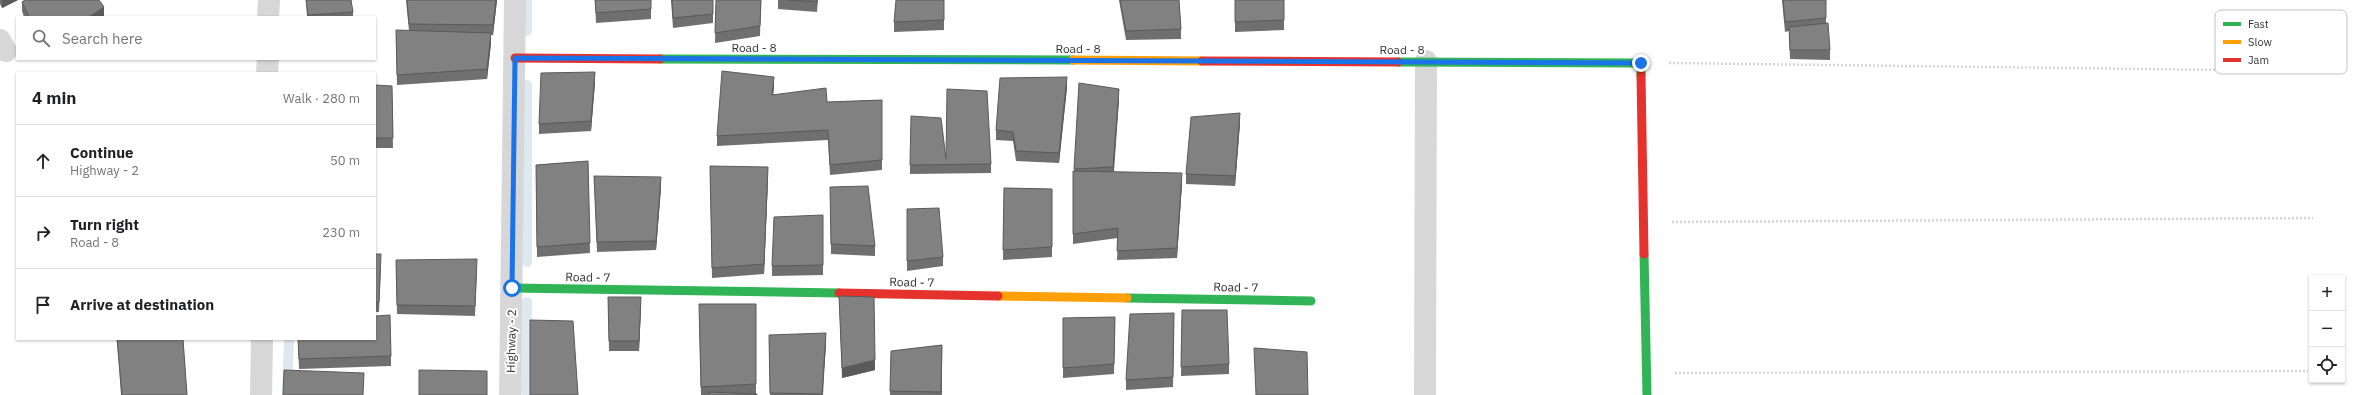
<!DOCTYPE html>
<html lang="en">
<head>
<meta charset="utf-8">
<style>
  :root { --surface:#fff; --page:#f2f2f2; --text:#202124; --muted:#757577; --line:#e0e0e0 }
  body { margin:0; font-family:"IBM Plex Sans",sans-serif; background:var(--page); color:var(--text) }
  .controls { position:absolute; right:12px; bottom:12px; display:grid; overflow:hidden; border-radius:0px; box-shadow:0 1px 3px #0004 }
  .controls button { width:36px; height:36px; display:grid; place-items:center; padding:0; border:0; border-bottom:1px solid var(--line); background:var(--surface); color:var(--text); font:20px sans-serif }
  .stop { position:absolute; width:12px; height:12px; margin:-9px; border:3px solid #1a73e8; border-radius:50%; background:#fff }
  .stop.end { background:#1a73e8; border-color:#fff; box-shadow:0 1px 4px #0008 }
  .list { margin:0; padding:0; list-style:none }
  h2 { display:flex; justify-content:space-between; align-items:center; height:52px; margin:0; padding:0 16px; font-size:17px }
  h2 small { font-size:13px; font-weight:400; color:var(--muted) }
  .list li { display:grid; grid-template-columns:26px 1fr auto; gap:12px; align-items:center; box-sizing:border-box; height:72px; padding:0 16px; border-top:1px solid var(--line) }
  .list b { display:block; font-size:15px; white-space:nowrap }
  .list p { margin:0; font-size:13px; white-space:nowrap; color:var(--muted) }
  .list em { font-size:13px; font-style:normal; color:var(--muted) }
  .icon { flex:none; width:22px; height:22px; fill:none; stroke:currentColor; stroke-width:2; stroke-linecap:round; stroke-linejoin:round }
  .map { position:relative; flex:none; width:2357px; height:395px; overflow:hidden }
  .search { position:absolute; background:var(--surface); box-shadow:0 1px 3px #0004; left:16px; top:16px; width:360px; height:44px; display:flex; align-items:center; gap:10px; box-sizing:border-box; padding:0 14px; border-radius:0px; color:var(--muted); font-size:15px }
  .panel { position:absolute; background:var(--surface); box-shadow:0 1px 3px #0004; left:16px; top:72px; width:360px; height:268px; border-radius:0px }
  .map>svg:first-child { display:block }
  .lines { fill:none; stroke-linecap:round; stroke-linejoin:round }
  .stream { stroke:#dce9ee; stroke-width:10 }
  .path { stroke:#d5d5d5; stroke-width:2.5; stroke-dasharray:2 2; stroke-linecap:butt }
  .street { stroke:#d7d7d7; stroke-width:22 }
  .fast { stroke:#30b455; stroke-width:9 }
  .slow { stroke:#ff9f0a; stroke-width:9 }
  .jam { stroke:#e5322d; stroke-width:9 }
  .wall { fill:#6f6f6f }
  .shaded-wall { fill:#5a5a5a }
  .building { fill:#818181; stroke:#5a5a5a }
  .route { stroke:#1a73e8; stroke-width:5 }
  .labels { text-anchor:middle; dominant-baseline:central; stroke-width:4; stroke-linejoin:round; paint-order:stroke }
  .street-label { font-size:12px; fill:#333; stroke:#fff }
  .key { fill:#fff; stroke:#c2c2c2; stroke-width:1 }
  .key-label { font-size:11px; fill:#333 }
</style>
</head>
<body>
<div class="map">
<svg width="2357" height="395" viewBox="0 0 2357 395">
  <rect width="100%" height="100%" fill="#fff"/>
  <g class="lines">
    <g class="stream">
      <path d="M527,0V31"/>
      <path d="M527,85V262"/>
      <path d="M287,395L289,339"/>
      <path d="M525,395L527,302"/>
    </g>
    <g class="path">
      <path d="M1669,63L2306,71"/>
      <path d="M1672,222L2313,218"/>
      <path d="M1675,373L2308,371"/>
    </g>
    <g class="street">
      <path d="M268,17L269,0"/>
      <path d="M0,40L6,51"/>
      <path d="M267,73L268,59"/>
      <path d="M261,395L262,339"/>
      <path d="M510,395L515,0"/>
      <path d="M1425,395L1426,61"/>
    </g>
    <g class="fast">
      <path d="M660,59L1073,60"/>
      <path d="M1398,62L1641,63V75"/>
      <path d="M1644,254L1647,395"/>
      <path d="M512,288L839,293"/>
      <path d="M1127,298L1311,301"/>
    </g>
    <g class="slow">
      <path d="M1073,60L1202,61"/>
      <path d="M998,296L1127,298"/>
    </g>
    <g class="jam">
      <path d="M515,58L660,59"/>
      <path d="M1202,61L1398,62"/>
      <path d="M1641,75L1644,254"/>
      <path d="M839,293L998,296"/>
    </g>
  </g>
  <g class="wall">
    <path d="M0,0H18L2,8L0,4Z"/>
    <path d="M306,0H351L353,12V17H307Z"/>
    <path d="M406,0H497L493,35H491V43L487,79L397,85L396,30L409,31Z"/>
    <path d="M595,0H651V19L596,23Z"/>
    <path d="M671,0H713V23L673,28Z"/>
    <path d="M716,0H761L760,36L715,43Z"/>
    <path d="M778,0H818L817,12L778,9Z"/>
    <path d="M944,0V30L894,32V22Z"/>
    <path d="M1119,0H1179L1181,29V39L1126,40Z"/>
    <path d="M1235,0H1284V30L1235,32Z"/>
    <path d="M1782,0H1826V23L1830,50V60L1790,59L1789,31L1785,32Z"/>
    <path d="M22,2L104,17H24L22,11Z"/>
    <path d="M595,82L591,131L539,134V124Z"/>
    <path d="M1079,83L1119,99L1114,172L1182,183L1177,258L1117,260L1118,238L1073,244V171L1074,172Z"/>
    <path d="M375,85L392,86L393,148H375Z"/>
    <path d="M774,87L773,94L827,102L882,100V170L830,175L828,140L717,146V136Z"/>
    <path d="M1067,87L1059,163L1016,161L1013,141L996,140V130Z"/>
    <path d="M1240,123L1235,186L1186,184V174Z"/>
    <path d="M946,159L991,164V173L910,174V165Z"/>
    <path d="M588,161L590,253L537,257L536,165Z"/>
    <path d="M710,166L768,177L764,274L712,278Z"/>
    <path d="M594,176L661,187L656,250L597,252Z"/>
    <path d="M830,187L875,246V256L831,254Z"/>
    <path d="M1004,188L1052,189V257L1003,260Z"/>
    <path d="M907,209L943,257V266L907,271Z"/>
    <path d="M823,215V275L772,276V266Z"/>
    <path d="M375,254L381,264L379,312H375Z"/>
    <path d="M396,260L477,269L475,316L397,314Z"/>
    <path d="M839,296L875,370L842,378Z"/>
    <path d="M608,297L641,306L639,351H609Z"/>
    <path d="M756,304V394H753L757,395H701L699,314Z"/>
    <path d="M1182,310L1229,364V374L1181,376Z"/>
    <path d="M1174,313L1173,387L1126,390V380Z"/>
    <path d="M1115,317L1114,374L1063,378V318Z"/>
    <path d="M769,335L826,343L823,395H770Z"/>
    <path d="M117,339H183L187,395H121Z"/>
    <path d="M298,339L391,356V366L299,369Z"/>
    <path d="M942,345V395H890L891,351Z"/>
  </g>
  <g class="shaded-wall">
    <path d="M2,0H18L2,8Z"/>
    <path d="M496,0H497L493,35V25Z"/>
    <path d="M104,7V17H89Z"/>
    <path d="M491,33V43L487,79V69Z"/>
    <path d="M595,72V82L591,131V121Z"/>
    <path d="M774,77V87L772,104V95Z"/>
    <path d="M1067,77V87L1059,163V153Z"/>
    <path d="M1119,89V99L1113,176V167Z"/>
    <path d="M1240,113V123L1235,186V176Z"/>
    <path d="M768,167V177L764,274V264Z"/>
    <path d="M1182,173V183L1177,258V248Z"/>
    <path d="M661,177V187L656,250V241Z"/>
    <path d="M641,297V306L639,351V341Z"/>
    <path d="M826,333V343L822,395Z"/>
    <path d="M875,360V370L842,378V368Z"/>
  </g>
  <g class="building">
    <path d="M25,0H99L104,7L89,17H29L22,2Z"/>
    <path d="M306,0H351L353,12L308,15Z"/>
    <path d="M407,0H496L493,25L409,24Z"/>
    <path d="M595,0H651V9L596,13Z"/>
    <path d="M672,0H713V14L673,18Z"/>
    <path d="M716,0H761L760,26L715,33Z"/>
    <path d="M788,0H817V2Z"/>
    <path d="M896,0H944V20L894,22Z"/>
    <path d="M1120,0H1179L1181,29L1126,31Z"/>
    <path d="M1235,0H1284V20L1235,22Z"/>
    <path d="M1783,0H1826V18L1785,22Z"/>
    <path d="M1828,23L1830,50H1790L1789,27Z"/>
    <path d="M396,30L491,33L487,69L397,75Z"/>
    <path d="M722,71L774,77L772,95L826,88L827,102L882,100V160L830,165L828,130L717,136Z"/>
    <path d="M595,72L591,121L539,124L541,73Z"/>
    <path d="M1067,77L1059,153L1016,151L1013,132L996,130L1000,78Z"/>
    <path d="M1079,83L1119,89L1113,167L1074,169Z"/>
    <path d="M375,85L392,86L393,138H375Z"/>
    <path d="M947,89L987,91L991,164L910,165L911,116L941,118L946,159Z"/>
    <path d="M1240,113L1235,176L1186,174L1191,117Z"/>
    <path d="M588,161L590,243L537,247L536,165Z"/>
    <path d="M710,166L768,167L764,264L712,268Z"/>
    <path d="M1073,171L1182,173L1177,248L1117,251L1118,228L1073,234Z"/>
    <path d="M594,176L661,177L656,241L597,242Z"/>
    <path d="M868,186L875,246L831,244L830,187Z"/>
    <path d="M1004,188L1052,189V247L1003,250Z"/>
    <path d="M939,208L943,257L907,261V209Z"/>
    <path d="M823,215V265L772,266L774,217Z"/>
    <path d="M375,254H381L379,302H375Z"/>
    <path d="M477,259L475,306L397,305L396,260Z"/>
    <path d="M839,296L874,297L875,360L842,368Z"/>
    <path d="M608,297H641L639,341H609Z"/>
    <path d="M699,304H756V384L701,387Z"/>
    <path d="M1182,310H1227L1229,364L1181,367Z"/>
    <path d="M1174,313L1173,377L1126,380L1130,314Z"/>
    <path d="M390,315L391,356L299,359L298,339H375V316Z"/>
    <path d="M1115,317L1114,364L1063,368V318Z"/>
    <path d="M530,320L573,321L578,395H530Z"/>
    <path d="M826,333L822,394L770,393L769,335Z"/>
    <path d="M117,339H183L187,395H122Z"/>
    <path d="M942,345L941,392L890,391L891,351Z"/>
    <path d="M1254,348L1307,352L1308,395H1256Z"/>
    <path d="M284,370L364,373L363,395H283Z"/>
    <path d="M419,370L487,371V395H419Z"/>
    <path d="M709,392L757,394V395H709Z"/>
  </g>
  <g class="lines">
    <path class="route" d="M512,288L515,58L1641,63"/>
  </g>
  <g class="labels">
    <g class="street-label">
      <text x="754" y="47">Road - 8</text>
      <text x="1078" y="48">Road - 8</text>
      <text x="1402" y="49">Road - 8</text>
      <text transform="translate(588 277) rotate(1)">Road - 7</text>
      <text transform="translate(912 282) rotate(1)">Road - 7</text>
      <text transform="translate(1236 287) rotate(1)">Road - 7</text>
      <text transform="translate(511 341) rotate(-89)">Highway - 2</text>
    </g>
  </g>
  <rect x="2215" y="10" width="132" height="64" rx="6" class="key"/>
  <rect x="2223" y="22" width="18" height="4" fill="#30b455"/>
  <rect x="2223" y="40" width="18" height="4" fill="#ff9f0a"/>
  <rect x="2223" y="58" width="18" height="4" fill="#e5322d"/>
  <g class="key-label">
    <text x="2248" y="28">Fast</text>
    <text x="2248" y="46">Slow</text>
    <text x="2248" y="64">Jam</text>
  </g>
</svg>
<div class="controls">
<button>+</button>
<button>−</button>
<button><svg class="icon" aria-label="locate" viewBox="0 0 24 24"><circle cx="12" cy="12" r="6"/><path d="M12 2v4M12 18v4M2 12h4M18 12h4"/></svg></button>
</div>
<div class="stop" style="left:512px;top:288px"></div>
<div class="stop end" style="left:1641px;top:63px"></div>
<div class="search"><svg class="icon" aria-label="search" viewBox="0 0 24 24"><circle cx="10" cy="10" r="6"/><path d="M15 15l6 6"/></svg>Search here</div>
<section class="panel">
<h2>4 min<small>Walk · 280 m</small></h2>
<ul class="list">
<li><svg class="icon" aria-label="ahead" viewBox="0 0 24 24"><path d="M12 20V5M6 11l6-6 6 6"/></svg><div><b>Continue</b><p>Highway - 2</p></div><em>50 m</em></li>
<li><svg class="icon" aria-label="right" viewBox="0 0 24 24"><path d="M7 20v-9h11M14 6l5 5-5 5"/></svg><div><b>Turn right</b><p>Road - 8</p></div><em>230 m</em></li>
<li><svg class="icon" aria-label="arrive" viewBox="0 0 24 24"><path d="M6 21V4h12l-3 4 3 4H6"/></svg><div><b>Arrive at destination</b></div></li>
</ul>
</section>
</div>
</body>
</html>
